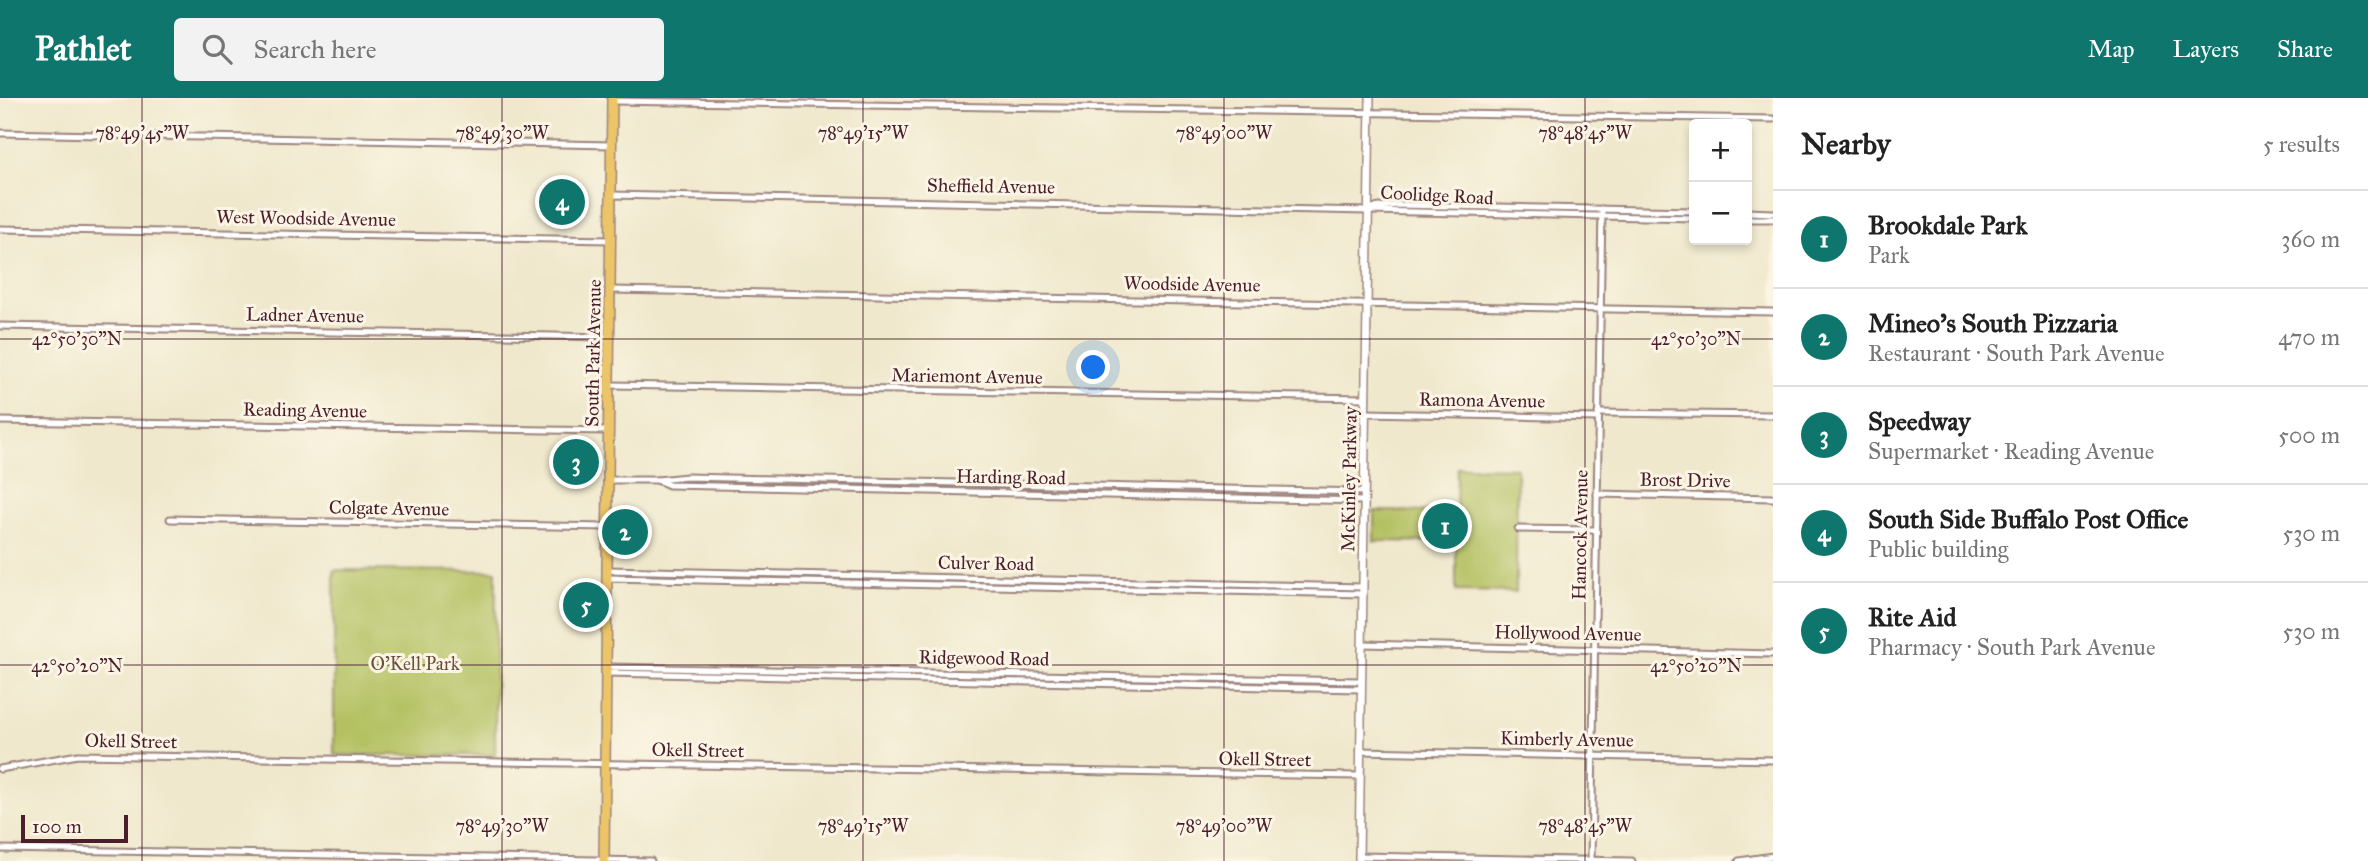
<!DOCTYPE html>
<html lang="en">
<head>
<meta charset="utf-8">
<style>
  :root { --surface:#fff; --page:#f2f2f2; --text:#222; --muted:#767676; --line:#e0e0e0; --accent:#0f766e }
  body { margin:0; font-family:"IM FELL Great Primer",serif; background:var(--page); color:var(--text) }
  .controls { position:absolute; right:21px; top:21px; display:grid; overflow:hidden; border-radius:7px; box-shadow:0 4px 10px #0003 }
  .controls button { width:63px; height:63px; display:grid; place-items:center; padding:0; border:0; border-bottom:2px solid var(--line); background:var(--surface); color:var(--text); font:35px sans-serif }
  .scale { position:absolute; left:21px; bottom:18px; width:107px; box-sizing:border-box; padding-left:7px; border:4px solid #4a1f2b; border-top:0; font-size:19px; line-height:24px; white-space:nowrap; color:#4a1f2b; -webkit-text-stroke:5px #fcf5e5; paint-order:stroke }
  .you { position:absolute; left:1094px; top:270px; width:24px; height:24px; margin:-18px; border:5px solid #fff; border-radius:50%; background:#1a73e8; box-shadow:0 0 0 10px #1a73e833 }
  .badge { display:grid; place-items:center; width:46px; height:46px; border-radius:50%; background:var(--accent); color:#fff; font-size:23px; font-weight:700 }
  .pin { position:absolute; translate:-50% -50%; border:4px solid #fff; box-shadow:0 2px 7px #0006 }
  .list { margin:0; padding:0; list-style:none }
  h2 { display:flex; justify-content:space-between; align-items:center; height:91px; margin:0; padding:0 28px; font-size:30px }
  h2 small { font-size:23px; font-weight:400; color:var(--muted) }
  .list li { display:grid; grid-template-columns:46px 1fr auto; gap:21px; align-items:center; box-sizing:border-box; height:98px; padding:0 28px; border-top:2px solid var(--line) }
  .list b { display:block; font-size:26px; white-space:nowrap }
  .list p { margin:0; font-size:23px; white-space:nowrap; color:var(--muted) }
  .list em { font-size:23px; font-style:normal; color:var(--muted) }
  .icon { flex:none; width:38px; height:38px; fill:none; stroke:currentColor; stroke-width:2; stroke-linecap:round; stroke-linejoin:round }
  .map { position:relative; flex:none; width:1773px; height:763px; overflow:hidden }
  header { display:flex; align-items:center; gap:42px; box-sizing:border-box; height:98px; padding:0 35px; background:var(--accent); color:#fff }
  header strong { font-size:33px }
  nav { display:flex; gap:38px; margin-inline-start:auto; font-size:24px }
  .search { width:490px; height:63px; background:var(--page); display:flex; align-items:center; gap:18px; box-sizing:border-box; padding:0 24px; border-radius:7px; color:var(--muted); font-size:26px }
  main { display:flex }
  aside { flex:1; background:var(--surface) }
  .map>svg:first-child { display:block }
  .green { fill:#b4c162; stroke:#7f7046; stroke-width:2 }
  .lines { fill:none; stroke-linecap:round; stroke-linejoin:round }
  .minor-casing { stroke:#9c847c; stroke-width:9 }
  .tertiary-casing { stroke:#9c847c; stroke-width:10 }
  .primary-casing { stroke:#9c847c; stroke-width:12 }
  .minor { stroke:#fff; stroke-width:5 }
  .tertiary { stroke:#fff; stroke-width:7 }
  .primary { stroke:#edc569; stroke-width:9 }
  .ticks { fill:none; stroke:#4a1f2b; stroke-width:2; stroke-opacity:0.45 }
  .labels { text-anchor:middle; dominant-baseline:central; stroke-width:6; stroke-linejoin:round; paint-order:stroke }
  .street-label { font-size:19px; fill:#4a1f2b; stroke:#fcf5e5 }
  .park-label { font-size:19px; fill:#6a503c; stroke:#fcf5e5 }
  .ticks-label { font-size:18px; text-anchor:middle; fill:#4a1f2b; stroke:#fcf5e5; stroke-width:6; stroke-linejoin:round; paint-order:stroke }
</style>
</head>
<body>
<header>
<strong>Pathlet</strong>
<div class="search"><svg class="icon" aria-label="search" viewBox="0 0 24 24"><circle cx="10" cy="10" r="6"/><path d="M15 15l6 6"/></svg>Search here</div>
<nav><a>Map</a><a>Layers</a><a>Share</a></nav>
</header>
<main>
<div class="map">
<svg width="1773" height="763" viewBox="0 0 1773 763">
  <rect width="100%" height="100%" fill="#fcf5e5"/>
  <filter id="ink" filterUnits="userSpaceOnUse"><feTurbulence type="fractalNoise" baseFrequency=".0143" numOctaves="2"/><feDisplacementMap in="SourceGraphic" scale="14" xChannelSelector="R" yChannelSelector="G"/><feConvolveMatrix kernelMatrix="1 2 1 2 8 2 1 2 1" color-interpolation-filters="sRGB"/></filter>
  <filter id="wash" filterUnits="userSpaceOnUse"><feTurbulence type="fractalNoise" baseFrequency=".00686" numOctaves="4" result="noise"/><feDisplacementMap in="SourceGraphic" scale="28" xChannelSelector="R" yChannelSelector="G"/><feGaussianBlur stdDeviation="1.57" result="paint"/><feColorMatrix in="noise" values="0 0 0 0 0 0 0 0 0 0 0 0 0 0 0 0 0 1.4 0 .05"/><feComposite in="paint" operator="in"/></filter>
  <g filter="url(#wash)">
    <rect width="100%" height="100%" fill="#efe8cc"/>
    <g class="green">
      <path d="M1457,369L1517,370L1516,494L1456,493V444L1374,443V413L1456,414Z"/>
      <path d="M334,472L496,473L495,657H334Z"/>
    </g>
  </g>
  <g filter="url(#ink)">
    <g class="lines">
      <defs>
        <g id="minor">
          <path d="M612,3L1773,21"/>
          <path d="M0,35L612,47"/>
          <path d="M611,97L1694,120"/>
          <path d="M1372,110L1398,107L1694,113"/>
          <path d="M1747,114L1773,115"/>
          <path d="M1747,121H1773"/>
          <path d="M0,131L611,142"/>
          <path d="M611,192L1773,214"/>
          <path d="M0,228L609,239"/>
          <path d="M610,287L1366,300"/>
          <path d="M1366,315L1598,320"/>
          <path d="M1598,315L1773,317"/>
          <path d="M0,323L609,333"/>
          <path d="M609,382H657L687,379L1364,394"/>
          <path d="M657,382L669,387L1364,403"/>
          <path d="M1597,396L1773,400"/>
          <path d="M170,421L607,429"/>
          <path d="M1518,431L1596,432"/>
          <path d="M608,472L1363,489"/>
          <path d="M608,480L1363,496"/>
          <path d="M1362,546L1773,556"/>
          <path d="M607,569L1361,583"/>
          <path d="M606,575L1361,591"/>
          <path d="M1360,653L1773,662"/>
          <path d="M0,671L78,657L1360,678"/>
          <path d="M0,751L651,763"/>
          <path d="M1359,758L1632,763"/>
          <path d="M1591,763L1602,111"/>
          <path d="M1739,763L1773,758"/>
        </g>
        <path id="tertiary" d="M1359,763L1370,0"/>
        <path id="primary" d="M604,763L612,0"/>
      </defs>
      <use href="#minor" class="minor-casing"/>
      <use href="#tertiary" class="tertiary-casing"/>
      <use href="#primary" class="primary-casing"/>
      <use href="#minor" class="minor"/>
      <use href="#tertiary" class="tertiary"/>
      <use href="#primary" class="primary"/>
    </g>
  </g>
  <path class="ticks" d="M142,0V763M502,0V763M863,0V763M1224,0V763M1585,0V763M0,241H1773M0,567H1773"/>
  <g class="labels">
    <g class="street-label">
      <text transform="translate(991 88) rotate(1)">Sheffield Avenue</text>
      <text transform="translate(1437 97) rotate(3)">Coolidge Road</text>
      <text transform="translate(306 120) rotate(1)">West Woodside Avenue</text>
      <text transform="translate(1192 186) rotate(1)">Woodside Avenue</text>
      <text transform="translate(305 217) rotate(1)">Ladner Avenue</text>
      <text transform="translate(593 255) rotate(-89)">South Park Avenue</text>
      <text transform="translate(967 278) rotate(1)">Mariemont Avenue</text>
      <text transform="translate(1482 302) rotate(1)">Ramona Avenue</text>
      <text transform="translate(305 312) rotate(1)">Reading Avenue</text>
      <text transform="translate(1011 379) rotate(1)">Harding Road</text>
      <text transform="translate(1349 381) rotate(-89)">McKinley Parkway</text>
      <text transform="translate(1685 382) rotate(1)">Brost Drive</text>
      <text transform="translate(389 410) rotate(1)">Colgate Avenue</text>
      <text transform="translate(1580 437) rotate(-89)">Hancock Avenue</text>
      <text transform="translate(986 465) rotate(1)">Culver Road</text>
      <text transform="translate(1568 535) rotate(1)">Hollywood Avenue</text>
      <text transform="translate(984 560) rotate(1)">Ridgewood Road</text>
      <text transform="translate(1567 641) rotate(1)">Kimberly Avenue</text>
      <text transform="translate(131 643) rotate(1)">Okell Street</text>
      <text transform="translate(698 652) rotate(1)">Okell Street</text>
      <text transform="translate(1265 661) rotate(1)">Okell Street</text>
    </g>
    <g class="park-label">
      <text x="415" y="565">O'Kell Park</text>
    </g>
  </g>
  <g class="ticks-label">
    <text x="142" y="41">78°49'45"W</text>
    <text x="502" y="41">78°49'30"W</text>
    <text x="863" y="41">78°49'15"W</text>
    <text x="1224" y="41">78°49'00"W</text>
    <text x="1585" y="41">78°48'45"W</text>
    <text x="77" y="247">42°50'30"N</text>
    <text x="1696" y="247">42°50'30"N</text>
    <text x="77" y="574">42°50'20"N</text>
    <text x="1696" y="574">42°50'20"N</text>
    <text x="502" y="734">78°49'30"W</text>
    <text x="863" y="734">78°49'15"W</text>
    <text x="1224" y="734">78°49'00"W</text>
    <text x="1585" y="734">78°48'45"W</text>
  </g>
</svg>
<div class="controls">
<button>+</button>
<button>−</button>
</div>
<div class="scale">100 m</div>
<div class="you"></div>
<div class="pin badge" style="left:1445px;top:428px">1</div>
<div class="pin badge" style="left:625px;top:434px">2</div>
<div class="pin badge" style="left:576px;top:364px">3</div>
<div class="pin badge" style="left:562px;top:104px">4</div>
<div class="pin badge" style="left:586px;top:507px">5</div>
</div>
<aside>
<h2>Nearby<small>5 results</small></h2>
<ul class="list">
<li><span class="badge">1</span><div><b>Brookdale Park</b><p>Park</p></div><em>360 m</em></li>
<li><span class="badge">2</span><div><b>Mineo's South Pizzaria</b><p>Restaurant · South Park Avenue</p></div><em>470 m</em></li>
<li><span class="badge">3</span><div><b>Speedway</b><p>Supermarket · Reading Avenue</p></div><em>500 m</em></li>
<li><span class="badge">4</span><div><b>South Side Buffalo Post Office</b><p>Public building</p></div><em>530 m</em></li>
<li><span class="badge">5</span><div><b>Rite Aid</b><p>Pharmacy · South Park Avenue</p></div><em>530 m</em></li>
</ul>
</aside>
</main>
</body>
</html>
